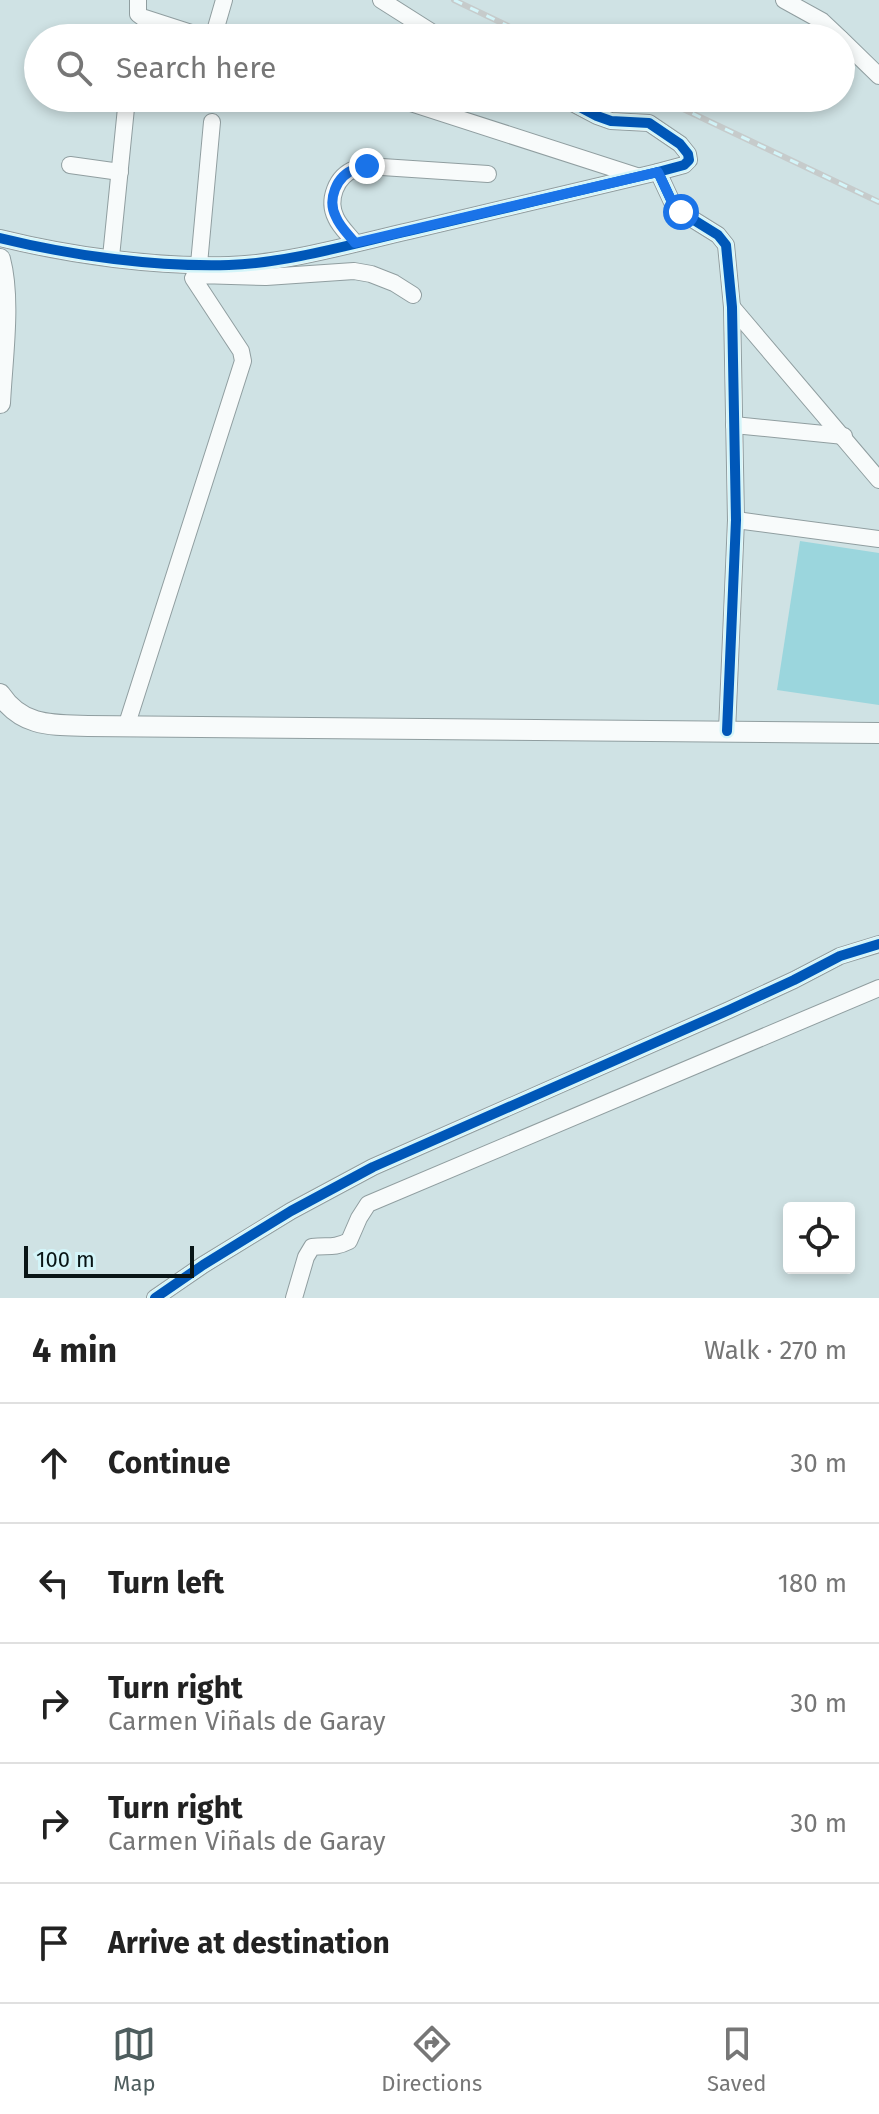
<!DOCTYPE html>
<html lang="en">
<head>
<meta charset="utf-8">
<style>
  :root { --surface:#fff; --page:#f2f2f2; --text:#222; --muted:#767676; --line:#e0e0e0; --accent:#4e5d5e }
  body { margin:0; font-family:"Fira Sans",sans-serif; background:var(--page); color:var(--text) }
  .controls { position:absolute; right:24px; bottom:24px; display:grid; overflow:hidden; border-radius:8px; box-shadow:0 4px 12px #0003 }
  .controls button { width:72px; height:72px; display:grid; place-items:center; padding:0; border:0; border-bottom:2px solid var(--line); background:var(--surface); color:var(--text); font:40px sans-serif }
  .scale { position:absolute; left:24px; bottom:20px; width:170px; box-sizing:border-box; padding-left:8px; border:4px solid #091516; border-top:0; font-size:22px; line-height:28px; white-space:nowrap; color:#091516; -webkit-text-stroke:6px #d4f5f9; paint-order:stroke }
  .stop { position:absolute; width:24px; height:24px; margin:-18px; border:6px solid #1a73e8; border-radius:50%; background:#fff }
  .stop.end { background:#1a73e8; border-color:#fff; box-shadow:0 2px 8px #0008 }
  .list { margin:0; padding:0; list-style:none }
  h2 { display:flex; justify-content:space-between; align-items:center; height:104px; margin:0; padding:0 32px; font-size:34px }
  h2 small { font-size:26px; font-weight:400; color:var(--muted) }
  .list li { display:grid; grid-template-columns:52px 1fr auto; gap:24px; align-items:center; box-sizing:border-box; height:120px; padding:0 32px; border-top:2px solid var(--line) }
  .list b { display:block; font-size:30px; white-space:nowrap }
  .list p { margin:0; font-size:26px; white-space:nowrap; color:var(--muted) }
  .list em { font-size:26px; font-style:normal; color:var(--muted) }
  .icon { flex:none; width:44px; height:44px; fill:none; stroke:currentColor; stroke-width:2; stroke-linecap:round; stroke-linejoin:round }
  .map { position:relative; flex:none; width:879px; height:1298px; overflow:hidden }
  .search { position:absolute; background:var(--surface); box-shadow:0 4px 12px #0003; left:24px; right:24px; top:24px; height:88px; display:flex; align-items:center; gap:20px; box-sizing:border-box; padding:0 28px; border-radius:44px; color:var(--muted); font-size:30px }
  .sheet { height:704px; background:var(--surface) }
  nav { display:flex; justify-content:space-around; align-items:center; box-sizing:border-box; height:112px; border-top:2px solid var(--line); background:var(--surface); font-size:22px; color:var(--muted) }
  nav a { display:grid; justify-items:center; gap:4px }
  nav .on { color:var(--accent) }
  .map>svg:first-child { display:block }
  .green { fill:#9bd6dd }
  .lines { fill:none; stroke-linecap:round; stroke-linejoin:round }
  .minor-casing { stroke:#909ea0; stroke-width:18 }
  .major-casing { stroke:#909ea0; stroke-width:22 }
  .minor { stroke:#f8fbfb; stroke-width:16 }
  .major { stroke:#f8fbfb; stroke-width:20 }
  .rail-casing { stroke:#c6cbcb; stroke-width:6 }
  .rail { stroke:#d4f5f9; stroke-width:3; stroke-dasharray:9; stroke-linecap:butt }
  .cycleway-casing { stroke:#d4f5f9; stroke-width:15 }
  .cycleway { stroke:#0057b8; stroke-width:10 }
  .route { stroke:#1a73e8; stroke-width:10 }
</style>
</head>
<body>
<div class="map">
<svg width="879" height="1298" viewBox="0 0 879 1298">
  <rect width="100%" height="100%" fill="#cfe2e4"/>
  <path class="green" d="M800,541L879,553V705L777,690Z"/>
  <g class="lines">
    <defs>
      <g id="minor">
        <path d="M138,0V14L142,17L207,38"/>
        <path d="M381,0L441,38"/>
        <path d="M784,0L822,21L840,38"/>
        <path d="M213,38L224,0"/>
        <path d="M841,39L879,76"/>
        <path d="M395,98L637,176"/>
        <path d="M70,165L120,172"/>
        <path d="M658,172L672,202L681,212L718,235L726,245L732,307L736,520L727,731"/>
        <path d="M0,238C73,256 155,267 229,265C287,263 352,244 409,231C492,211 575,192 658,172L684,165L689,160L688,154L680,144L649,123L611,121L597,116L563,98"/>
        <path d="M355,243C349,235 340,227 336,218C327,200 336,176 355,169C359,167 363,167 367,166L488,174"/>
        <path d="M111,257L127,98"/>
        <path d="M199,264L212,122"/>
        <path d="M732,307L879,480"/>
        <path d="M734,425L844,436"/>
        <path d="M736,520L879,539"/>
        <path d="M126,727L243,361L241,351L193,278L198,275L266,277L354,271L371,274L394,283L413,295"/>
        <path d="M155,1298L203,1265L291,1211L373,1167L729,1010L794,980L840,956L879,944"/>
        <path d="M294,1298L306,1257L312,1247C328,1245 333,1249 349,1241L359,1218L368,1204L879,988"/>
      </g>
      <g id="major">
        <path d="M0,259C11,300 2,360 0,403"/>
        <path d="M0,694C22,727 52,725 88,726L879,733"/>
      </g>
    </defs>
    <use href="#minor" class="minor-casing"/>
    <use href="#major" class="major-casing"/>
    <use href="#minor" class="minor"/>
    <use href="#major" class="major"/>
    <defs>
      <g id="rail">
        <path d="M454,0L533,38"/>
        <path d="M660,98L879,202"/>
      </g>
    </defs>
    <use href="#rail" class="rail-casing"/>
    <use href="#rail" class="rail"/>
    <defs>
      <g id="cycleway">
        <path d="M658,172L672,202L681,212L718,235L726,245L732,307L736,520L727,731"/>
        <path d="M0,238C73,256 155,267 229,265C287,263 352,244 409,231C492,211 575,192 658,172L684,165L689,160L688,154L680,144L649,123L611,121L597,116L563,98"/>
        <path d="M155,1298L203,1265L291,1211L373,1167L729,1010L794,980L840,956L879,944"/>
      </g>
    </defs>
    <use href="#cycleway" class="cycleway-casing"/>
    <use href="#cycleway" class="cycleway"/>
  </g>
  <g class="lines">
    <path class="route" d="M367,166C363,167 359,167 355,169C336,176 327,200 336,217C340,227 349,235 355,243L658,172L672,202L681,212"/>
  </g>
</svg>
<div class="controls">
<button><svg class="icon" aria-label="locate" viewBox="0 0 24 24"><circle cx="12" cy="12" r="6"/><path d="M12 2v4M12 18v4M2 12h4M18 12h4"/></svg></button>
</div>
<div class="scale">100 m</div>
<div class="stop" style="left:681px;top:212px"></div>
<div class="stop end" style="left:367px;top:166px"></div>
<div class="search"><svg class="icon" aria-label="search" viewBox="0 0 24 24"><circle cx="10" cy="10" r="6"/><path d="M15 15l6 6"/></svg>Search here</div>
</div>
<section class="sheet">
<h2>4 min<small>Walk · 270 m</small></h2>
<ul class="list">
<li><svg class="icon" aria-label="ahead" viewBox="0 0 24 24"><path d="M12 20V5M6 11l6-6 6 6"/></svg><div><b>Continue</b></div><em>30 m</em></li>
<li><svg class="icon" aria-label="left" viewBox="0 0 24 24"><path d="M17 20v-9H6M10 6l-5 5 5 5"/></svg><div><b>Turn left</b></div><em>180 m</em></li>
<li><svg class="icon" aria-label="right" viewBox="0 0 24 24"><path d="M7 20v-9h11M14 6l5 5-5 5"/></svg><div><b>Turn right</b><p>Carmen Viñals de Garay</p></div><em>30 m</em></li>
<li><svg class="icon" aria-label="right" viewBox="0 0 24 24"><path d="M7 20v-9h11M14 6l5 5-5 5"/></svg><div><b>Turn right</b><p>Carmen Viñals de Garay</p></div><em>30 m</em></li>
<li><svg class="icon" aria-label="arrive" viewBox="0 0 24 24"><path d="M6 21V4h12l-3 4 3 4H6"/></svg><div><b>Arrive at destination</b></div></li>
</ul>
</section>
<nav>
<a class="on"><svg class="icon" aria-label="map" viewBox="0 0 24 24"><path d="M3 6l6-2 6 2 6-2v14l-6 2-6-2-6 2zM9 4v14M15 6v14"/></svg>Map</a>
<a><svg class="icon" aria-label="directions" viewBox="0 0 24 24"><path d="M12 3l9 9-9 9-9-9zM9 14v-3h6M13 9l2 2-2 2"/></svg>Directions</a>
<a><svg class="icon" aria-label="saved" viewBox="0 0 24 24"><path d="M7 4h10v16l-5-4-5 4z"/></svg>Saved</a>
</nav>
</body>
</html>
